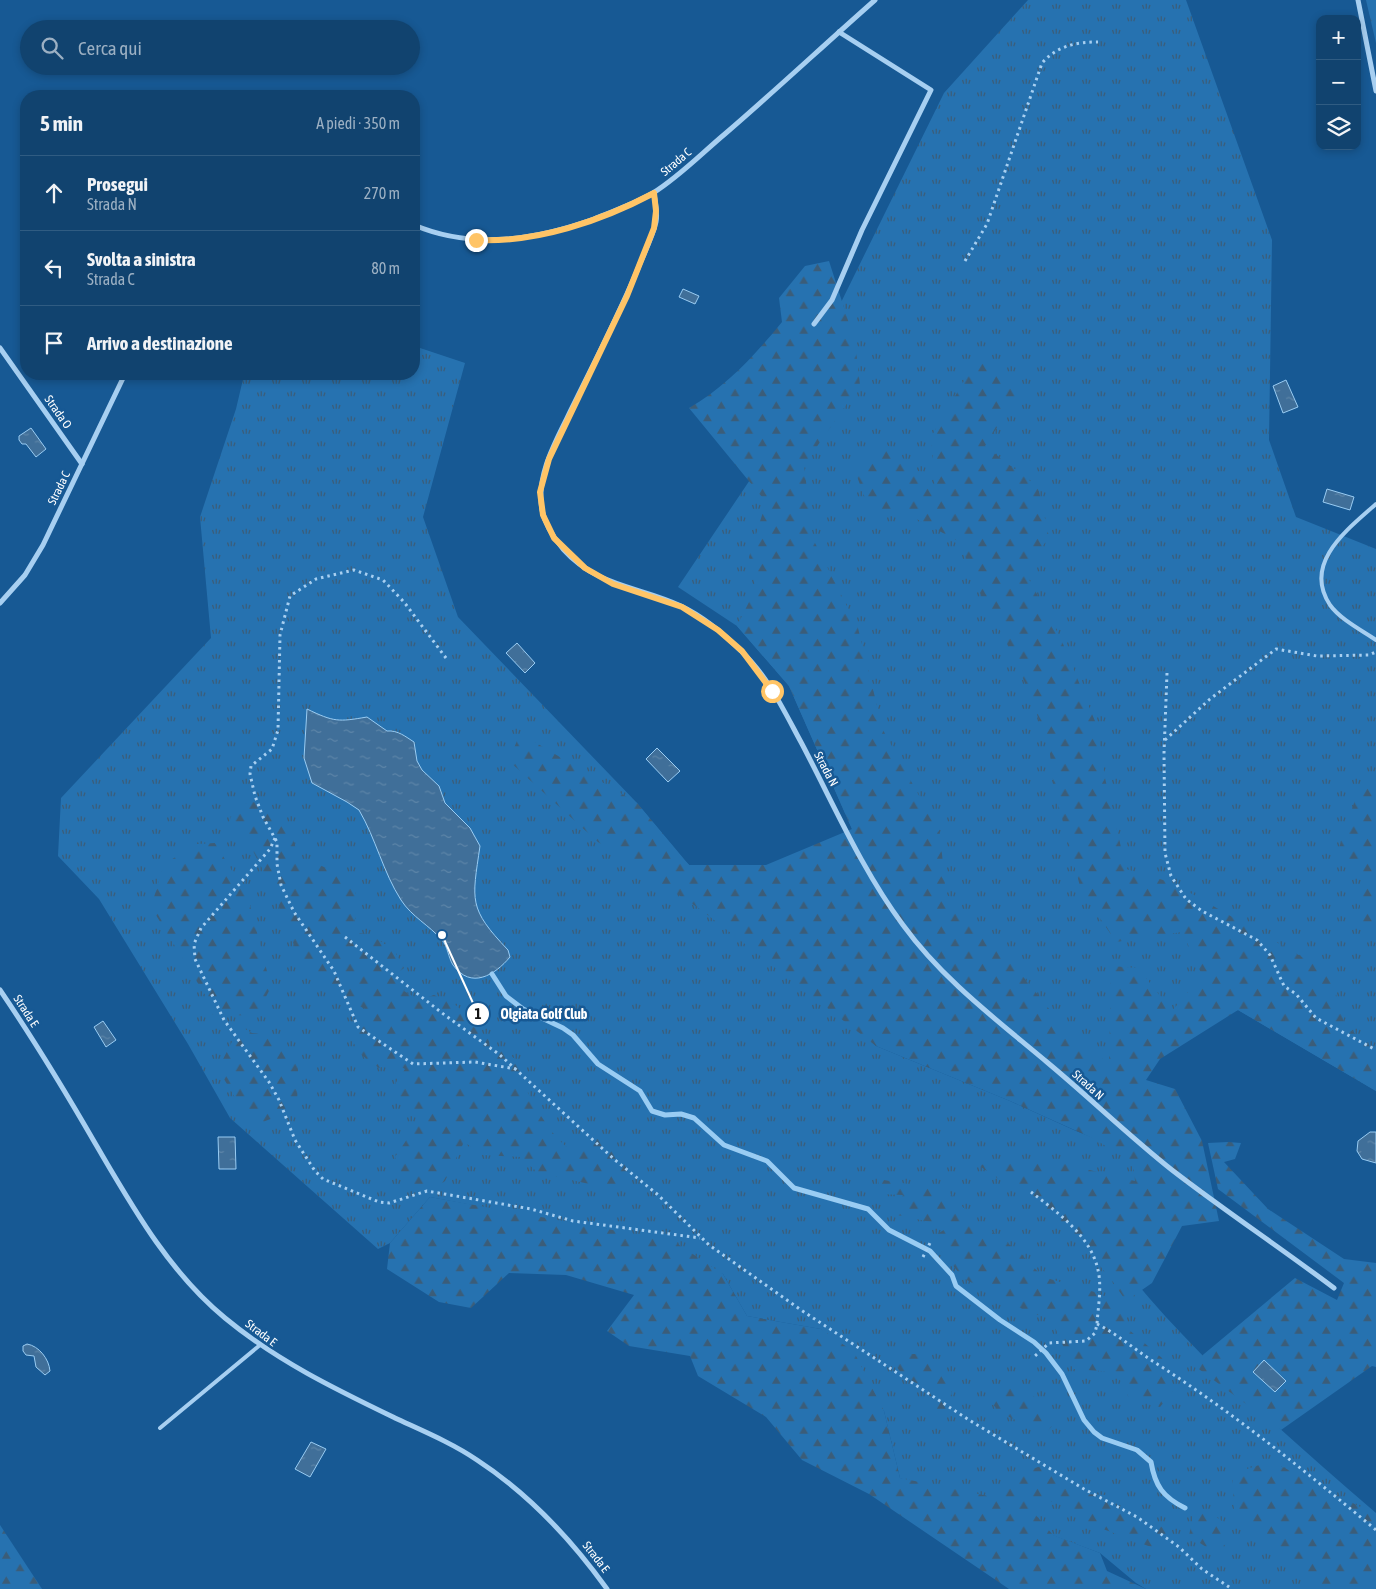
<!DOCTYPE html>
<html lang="it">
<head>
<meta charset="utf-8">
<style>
  :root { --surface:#11436f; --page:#1e4e77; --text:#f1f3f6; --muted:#9cb0c3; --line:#305c82 }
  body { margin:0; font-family:"Asap Condensed",sans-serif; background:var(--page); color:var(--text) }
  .controls { position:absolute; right:15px; top:15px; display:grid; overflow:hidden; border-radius:10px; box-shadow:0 2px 8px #0003 }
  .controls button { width:45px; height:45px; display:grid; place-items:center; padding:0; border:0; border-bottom:1px solid var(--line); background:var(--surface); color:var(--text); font:25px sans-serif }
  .stop { position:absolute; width:15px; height:15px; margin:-11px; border:4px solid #ffc466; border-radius:50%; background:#fff }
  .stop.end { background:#ffc466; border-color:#fff; box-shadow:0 1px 5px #0008 }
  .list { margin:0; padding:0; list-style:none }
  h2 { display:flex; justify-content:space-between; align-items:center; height:65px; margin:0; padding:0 20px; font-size:21px }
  h2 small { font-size:16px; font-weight:400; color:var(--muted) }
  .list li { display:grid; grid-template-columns:32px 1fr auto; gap:15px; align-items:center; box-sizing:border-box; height:75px; padding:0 20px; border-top:1px solid var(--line) }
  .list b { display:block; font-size:19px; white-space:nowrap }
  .list p { margin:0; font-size:16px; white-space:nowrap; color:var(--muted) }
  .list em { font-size:16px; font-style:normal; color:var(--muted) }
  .icon { flex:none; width:28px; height:28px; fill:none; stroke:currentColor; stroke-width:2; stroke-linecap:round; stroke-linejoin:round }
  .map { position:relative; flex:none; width:1376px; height:1589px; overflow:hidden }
  .search { position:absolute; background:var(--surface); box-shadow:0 2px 8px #0003; left:20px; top:20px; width:400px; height:55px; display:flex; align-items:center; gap:12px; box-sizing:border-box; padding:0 18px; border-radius:28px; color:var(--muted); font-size:19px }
  .panel { position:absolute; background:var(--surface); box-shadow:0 2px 8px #0003; left:20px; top:90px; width:400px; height:290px; border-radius:20px }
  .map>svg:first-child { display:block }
  .grass { fill:url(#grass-tufts) }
  .forest { fill:url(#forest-firs) }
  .water { fill:url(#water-ripples); stroke:#99ccf3 }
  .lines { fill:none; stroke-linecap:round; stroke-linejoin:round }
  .stream { stroke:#99ccf3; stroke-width:5 }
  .path { stroke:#a7cff1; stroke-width:3; stroke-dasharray:2.5 4; stroke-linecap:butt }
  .service { stroke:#a7cff1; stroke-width:4 }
  .minor { stroke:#a7cff1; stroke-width:5 }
  .route { stroke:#ffc466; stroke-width:6 }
  .labels { text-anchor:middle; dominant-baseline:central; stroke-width:5; stroke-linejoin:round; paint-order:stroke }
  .street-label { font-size:12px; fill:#fff; stroke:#175994 }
  .leader { fill:none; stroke:#fff; stroke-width:2 }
  .callout-dot { fill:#fff; stroke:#175994; stroke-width:2 }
  .mark-label { font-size:15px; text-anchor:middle; font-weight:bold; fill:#111 }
  .callout-label { font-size:14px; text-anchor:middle; font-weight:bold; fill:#fff; stroke:#175994; stroke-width:5; stroke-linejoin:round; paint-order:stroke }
</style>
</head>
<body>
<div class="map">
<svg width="1376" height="1589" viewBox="0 0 1376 1589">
  <defs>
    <pattern id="grass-tufts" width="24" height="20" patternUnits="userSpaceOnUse" patternTransform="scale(1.25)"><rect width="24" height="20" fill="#2672b0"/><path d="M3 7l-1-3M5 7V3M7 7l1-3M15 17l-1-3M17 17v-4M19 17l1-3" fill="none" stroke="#3b5d79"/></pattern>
    <pattern id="forest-firs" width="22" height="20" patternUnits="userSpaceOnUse" patternTransform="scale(1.25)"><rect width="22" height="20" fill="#2672b0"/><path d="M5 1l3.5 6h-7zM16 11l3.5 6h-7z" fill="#3b5d79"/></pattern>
    <pattern id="water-ripples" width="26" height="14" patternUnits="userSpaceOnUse" patternTransform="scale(1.25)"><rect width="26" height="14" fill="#406f99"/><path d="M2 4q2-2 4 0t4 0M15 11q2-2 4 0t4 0" fill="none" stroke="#5d85a8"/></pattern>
  </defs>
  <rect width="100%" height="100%" fill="#175994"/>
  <g class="grass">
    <path d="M1028,0H1186L1272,240L1269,440L1296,517L1376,549V1091L1238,1010L1137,1042L1113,1095L852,829L789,686L737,626L678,587L764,459L944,93Z"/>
    <path d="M414,346L465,363L423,517L458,617L637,803L684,860L876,1046L1010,1101L1076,1131L1139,1156L1133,1279C1205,1366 1291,1439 1376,1513V1589H1146L1136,1583L1100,1553L900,1478L884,1411L821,1329L747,1316L723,1274L550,1220L430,1197L390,1243L378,1249L230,1118L188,1044L99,899L58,856L61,798L211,638L200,517L236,409L244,375L414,374Z"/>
  </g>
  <g class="forest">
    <path d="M1366,0H1376V43Z"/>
    <path d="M829,261L855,342L860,385L804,465L813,539L858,628L883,730L940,834L946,894L988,933L1066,1030L1109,1064L1111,966L1138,968L1172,1011L1202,975L1182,932L1116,942L1081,890L1054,788L1049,746L1016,660L980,593L960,542L907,514L870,511L853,466L887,445L935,485L931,437L977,359L1021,390L985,446L1038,487L1049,537L1025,572L1061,639L1097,726L1105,778L1126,869L1173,883L1330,973L1345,1025L1376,1052V1091L1238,1010L1160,1059L1146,1080L1175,1089L1202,1141L1219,1221L1182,1226L1152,1283L1126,1301L1113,1282L1069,1227L978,1165L1040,1158L1135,1181L1133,1161L1090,1137L1010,1101L876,1046L700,909L598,842L509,761L518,738L533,741L637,803L689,865H766L852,829L789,686L737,626L756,588L749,557L766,502L689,408C726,387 755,355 782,322L779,298L805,266Z"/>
    <path d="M1376,787V934L1358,927L1362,884L1372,878L1337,854L1359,788Z"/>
    <path d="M254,802C280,814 289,820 296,849L291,853L299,863L310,861L352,879C356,895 361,912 351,927L356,933L369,934L394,950L404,968L399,972L410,979L404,991L419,1000L434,995L457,1006L464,1013L463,1019L489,1038L490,1052L504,1051L526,1067L521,1078C529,1097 550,1135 567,1147C572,1150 578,1151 582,1153L587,1139H611L620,1153L631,1180L615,1190L537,1172L521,1157L483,1155L464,1142L445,1181L434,1189C409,1185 404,1182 395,1157L424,1114L411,1112L391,1090L405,1069L394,1063L379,1068L359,1053L345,1026L367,1010L325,988L302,966L271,885L253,851L229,823L235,805Z"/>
    <path d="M215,843L248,897L271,987L256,1016L209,1014L207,998L151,907L164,864L197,844Z"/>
    <path d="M240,1026L252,1033L283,1036L298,1068L297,1109L252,1126L218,1069Z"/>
    <path d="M1228,1142L1241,1143L1235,1159L1224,1162L1268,1209L1344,1259L1376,1263V1367L1372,1366L1281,1430L1192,1364L1295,1278L1337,1300L1344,1283L1218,1189L1208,1143Z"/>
    <path d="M878,1179L948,1191L970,1215L1018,1251L1043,1277L1098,1293L1124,1306L1128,1329L1162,1358L1173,1391L1160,1407L1129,1398L1116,1372L1073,1369L1051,1318L1030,1313L963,1278L931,1238L950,1226L892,1214L903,1195L880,1194Z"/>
    <path d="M430,1197L673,1241L723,1274L747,1316L821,1329L854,1352L884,1411L900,1478L993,1497C1011,1479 1027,1467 1053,1464L1086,1494L1106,1495L1124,1514L1166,1528L1171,1547L1159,1550L1087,1523L1067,1506L1045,1500L1034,1513L1053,1535L1100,1553L1107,1571L1146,1589H1009L869,1494L802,1460L766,1417L698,1376L690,1356L629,1346L607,1331L634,1295L566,1275L509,1273L471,1308L439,1302L387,1269L390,1243Z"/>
    <path d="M906,1348L910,1354H919L921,1361C937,1359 951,1379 952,1394C952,1400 948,1408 946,1414L933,1412L928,1389C907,1378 894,1374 892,1349Z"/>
    <path d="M1001,1385L1017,1386L1035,1397L1038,1411L1051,1417L1054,1424L1044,1435C1036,1432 1033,1428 1027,1425C1012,1418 995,1413 988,1396L996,1386Z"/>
    <path d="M1271,1461L1376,1515V1589H1327L1234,1510L1232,1474Z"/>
    <path d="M1194,1511C1211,1514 1220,1516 1231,1531L1226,1544L1214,1552L1189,1536Z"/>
    <path d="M0,1525L42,1589H0Z"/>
  </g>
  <g class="water">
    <path d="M683,289L699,296L695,304L679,297Z"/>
    <path d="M1286,380L1298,407L1283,413L1273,386Z"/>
    <path d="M31,428L46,449L36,457L26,444H22L19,440V436Z"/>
    <path d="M1327,489L1354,497L1350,510L1323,502Z"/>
    <path d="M517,643L535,663L525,673L506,653Z"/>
    <path d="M307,709C334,722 338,722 367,717L387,731C398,730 406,737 414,742L417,761L422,770L439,786L445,803L470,828L480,846C472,901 468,908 508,950L510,957C495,975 471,990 453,965C448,957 448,947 442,940C429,925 412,917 401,900C383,872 376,839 359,810L347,802L312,783L304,758Z"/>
    <path d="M657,748L680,771L668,782L646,759Z"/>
    <path d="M103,1021L116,1040L106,1047L94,1027Z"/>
    <path d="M1370,1132H1376V1163L1362,1159L1357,1151L1358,1141Z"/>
    <path d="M218,1137H235L236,1169H219Z"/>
    <path d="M27,1344C39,1346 49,1359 50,1371L45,1375L36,1367L34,1356L26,1355L23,1351V1346Z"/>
    <path d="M1264,1360L1286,1381L1275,1392L1253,1372Z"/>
    <path d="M311,1442L326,1449L310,1477L295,1469Z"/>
  </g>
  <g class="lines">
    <path class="stream" d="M492,974L506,996L523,1009L563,1028L573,1035L598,1064L640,1091L652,1111L665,1115L681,1114L694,1118L724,1145L767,1161L794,1188L868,1209L889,1230L930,1251L952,1275L956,1286L1000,1320L1034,1342L1046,1353L1062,1374L1084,1420L1094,1432L1102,1438L1137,1450L1151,1462C1155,1486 1163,1497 1185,1508"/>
    <g class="path">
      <path d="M965,261L987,224L1042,63C1057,46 1076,42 1098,42"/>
      <path d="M446,658L404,602L383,580L354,570L316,579L290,596L280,635L278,730L272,749L251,766L250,774L255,796L263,817L277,842V864L281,885L294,912L334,971L358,1027L413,1064L475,1062L516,1069"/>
      <path d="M1167,673L1164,753L1165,853L1171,876L1186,899L1202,911L1257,940L1270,955L1284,986L1296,994L1316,1018L1376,1050"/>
      <path d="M1165,740L1210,699L1276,649L1317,656L1369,655L1376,652"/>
      <path d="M275,838L270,849L201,928L194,944L195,959L224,1020L269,1082L279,1100L295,1140L315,1171L323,1179L379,1202L389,1203L427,1191L531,1209L573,1221L700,1238"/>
      <path d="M345,937L442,1013L500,1055L615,1160L657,1194L709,1245L801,1310L969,1420L1084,1489L1137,1517L1179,1547L1202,1569L1232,1589"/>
      <path d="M1031,1192C1057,1212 1091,1236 1098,1270C1102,1287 1098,1307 1097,1324L1095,1333L1086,1341L1049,1343L1035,1356"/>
      <path d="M923,1257L930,1243"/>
      <path d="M1097,1324C1117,1334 1133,1348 1151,1360C1231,1411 1304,1470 1376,1530"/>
    </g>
    <g class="service">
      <path d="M1376,504C1348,529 1302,563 1330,605C1340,619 1361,630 1376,640"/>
      <path d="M160,1428L260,1345"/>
    </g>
    <g class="minor">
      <path d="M1358,0L1376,91"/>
      <path d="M654,193C655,202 658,212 656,222C652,239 643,255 637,271C616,321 591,369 567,418C553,446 536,478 542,510C545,525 553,537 563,549C597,587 638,586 681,606C702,616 724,634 741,651C768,676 784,711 802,744C834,805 862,870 903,925C943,980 997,1020 1048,1063C1090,1098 1129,1136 1172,1170C1225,1211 1281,1248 1334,1288"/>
      <path d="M414,225C473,250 535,240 594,219C614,211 634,204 653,193C679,177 702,153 726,133C776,90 825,44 875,0"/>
      <path d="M814,324L832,300L862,230L931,90L839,32"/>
      <path d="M0,348L82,464"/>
      <path d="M0,603L25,575L43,545L125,374"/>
      <path d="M0,990C34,1040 65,1091 95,1143C132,1206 168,1271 225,1318C277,1361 335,1389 395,1418C423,1431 452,1443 477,1460C529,1494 571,1539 607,1589"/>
    </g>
  </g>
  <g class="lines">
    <path class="route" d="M476,240C537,243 601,221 654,193L656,211L654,228L627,296L549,459L540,492L543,515L554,538L585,568L613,584L682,607L718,630L742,651L772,691"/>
  </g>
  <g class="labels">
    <g class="street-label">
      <text transform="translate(676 162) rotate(-40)">Strada C</text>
      <text transform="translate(58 412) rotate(55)">Strada O</text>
      <text transform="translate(59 488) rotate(-64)">Strada C</text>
      <text transform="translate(826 769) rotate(62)">Strada N</text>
      <text transform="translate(26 1011) rotate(57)">Strada E</text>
      <text transform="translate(1088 1085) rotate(42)">Strada N</text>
      <text transform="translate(261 1333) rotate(37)">Strada E</text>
      <text transform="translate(596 1557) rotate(52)">Strada E</text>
    </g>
  </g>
  <path class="leader" d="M442 935L478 1014"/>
  <g class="callout-dot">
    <circle cx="442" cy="935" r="5"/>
    <circle cx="478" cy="1014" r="12"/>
  </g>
  <g class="mark-label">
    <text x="478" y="1019">1</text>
  </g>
  <g class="callout-label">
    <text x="544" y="1019">Olgiata Golf Club</text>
  </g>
</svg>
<div class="controls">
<button>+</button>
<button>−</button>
<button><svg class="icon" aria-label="layers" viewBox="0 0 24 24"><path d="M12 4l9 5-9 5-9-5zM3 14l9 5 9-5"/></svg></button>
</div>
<div class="stop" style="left:772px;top:691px"></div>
<div class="stop end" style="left:476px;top:240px"></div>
<div class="search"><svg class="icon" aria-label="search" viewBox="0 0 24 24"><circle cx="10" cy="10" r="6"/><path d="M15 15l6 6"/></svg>Cerca qui</div>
<section class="panel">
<h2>5 min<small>A piedi · 350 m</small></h2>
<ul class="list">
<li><svg class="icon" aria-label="ahead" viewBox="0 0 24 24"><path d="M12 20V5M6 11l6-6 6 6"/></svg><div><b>Prosegui</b><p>Strada N</p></div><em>270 m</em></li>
<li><svg class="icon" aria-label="left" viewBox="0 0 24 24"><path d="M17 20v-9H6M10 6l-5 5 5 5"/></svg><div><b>Svolta a sinistra</b><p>Strada C</p></div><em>80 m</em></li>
<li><svg class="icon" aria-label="arrive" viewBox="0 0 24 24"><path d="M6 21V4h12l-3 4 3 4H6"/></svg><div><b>Arrivo a destinazione</b></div></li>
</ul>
</section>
</div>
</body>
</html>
